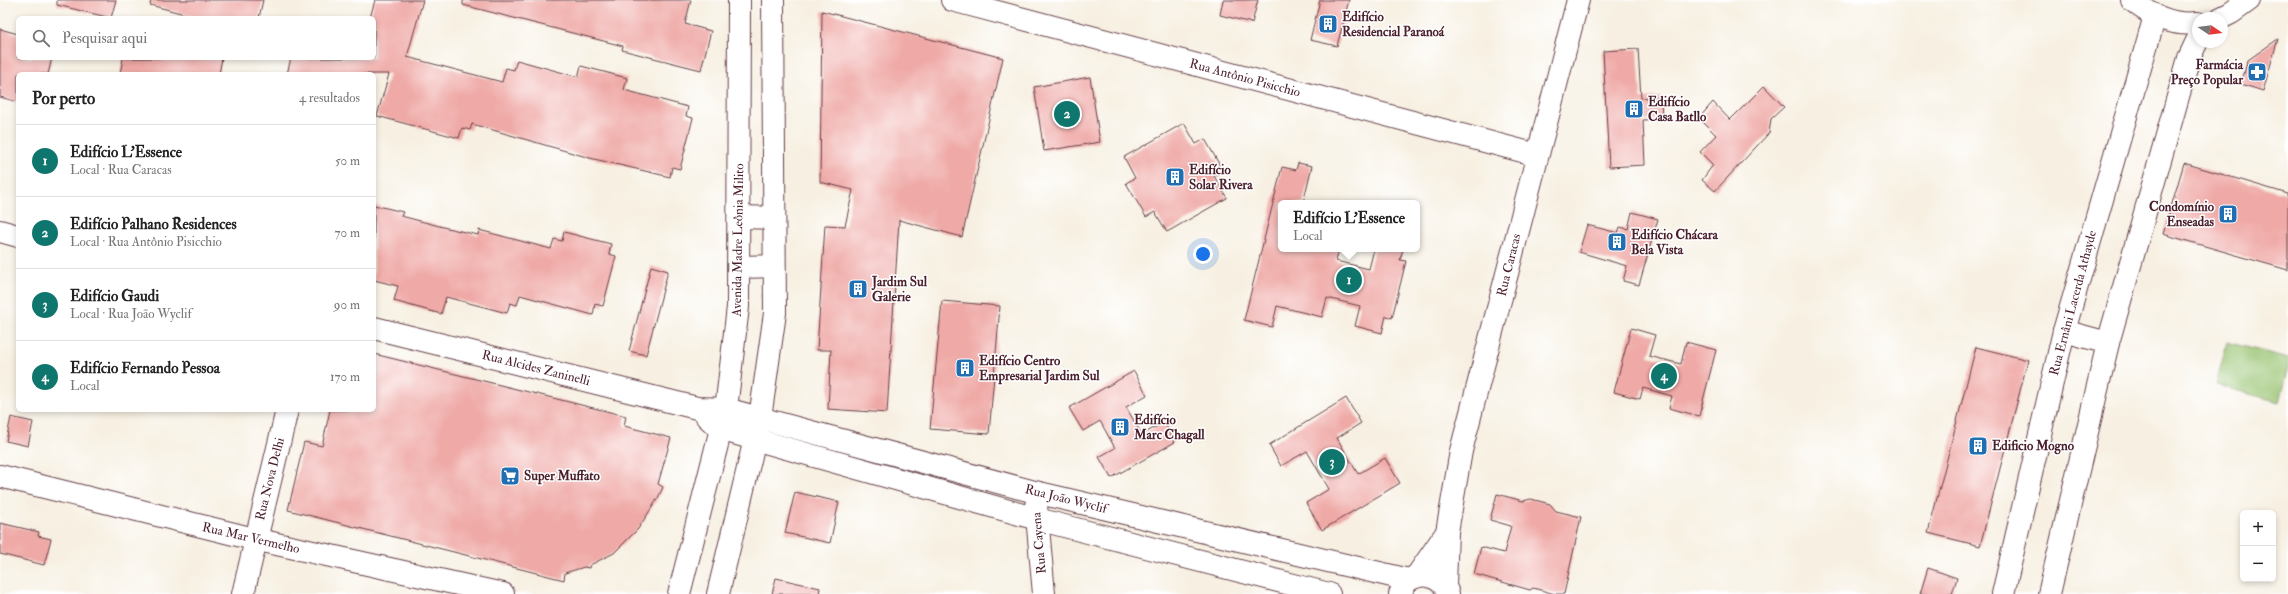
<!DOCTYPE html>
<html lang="pt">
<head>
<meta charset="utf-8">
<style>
  :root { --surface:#fff; --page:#f6f6f6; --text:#222; --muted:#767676; --line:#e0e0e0; --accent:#0f766e }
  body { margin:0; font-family:"IM FELL Double Pica",serif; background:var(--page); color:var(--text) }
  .controls { position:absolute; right:12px; bottom:12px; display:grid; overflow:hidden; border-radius:6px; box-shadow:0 2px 6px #0003 }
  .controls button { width:36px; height:36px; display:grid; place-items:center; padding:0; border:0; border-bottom:1px solid var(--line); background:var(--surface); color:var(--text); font:20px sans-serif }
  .compass { position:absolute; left:2192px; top:12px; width:36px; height:36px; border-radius:50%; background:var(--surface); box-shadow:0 2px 6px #0003; rotate:103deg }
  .you { position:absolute; left:1203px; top:254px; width:14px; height:14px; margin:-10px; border:3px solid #fff; border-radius:50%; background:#1a73e8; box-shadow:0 0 0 6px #1a73e833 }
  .badge { display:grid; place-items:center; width:26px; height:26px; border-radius:50%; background:var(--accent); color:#fff; font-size:13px; font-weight:700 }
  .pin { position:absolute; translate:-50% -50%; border:2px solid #fff; box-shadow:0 1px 4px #0006 }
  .popup { position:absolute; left:1278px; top:200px; width:142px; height:52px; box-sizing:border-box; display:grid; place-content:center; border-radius:6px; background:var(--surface); filter:drop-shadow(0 1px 3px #0005); font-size:13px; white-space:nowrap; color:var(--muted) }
  .popup b { font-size:15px; color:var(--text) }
  .popup::after { content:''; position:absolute; left:50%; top:100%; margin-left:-8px; border:8px solid transparent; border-top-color:var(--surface) }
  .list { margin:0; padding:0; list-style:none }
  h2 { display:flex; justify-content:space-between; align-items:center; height:52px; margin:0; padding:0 16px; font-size:17px }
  h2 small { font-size:13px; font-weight:400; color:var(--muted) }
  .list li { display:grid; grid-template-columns:26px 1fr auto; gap:12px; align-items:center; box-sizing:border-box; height:72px; padding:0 16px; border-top:1px solid var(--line) }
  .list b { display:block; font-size:15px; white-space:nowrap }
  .list p { margin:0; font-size:13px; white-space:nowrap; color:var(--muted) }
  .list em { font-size:13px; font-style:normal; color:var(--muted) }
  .icon { flex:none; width:22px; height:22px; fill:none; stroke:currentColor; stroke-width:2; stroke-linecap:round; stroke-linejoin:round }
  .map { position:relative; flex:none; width:2288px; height:594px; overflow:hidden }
  .search { position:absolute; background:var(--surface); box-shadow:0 2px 6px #0003; left:16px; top:16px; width:360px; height:44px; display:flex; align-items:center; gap:10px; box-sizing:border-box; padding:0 14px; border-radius:6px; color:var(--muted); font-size:15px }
  .panel { position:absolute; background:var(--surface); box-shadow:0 2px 6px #0003; left:16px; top:72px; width:360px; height:340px; border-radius:6px }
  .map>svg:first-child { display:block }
  .green { fill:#98c371; stroke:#71714e }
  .building { fill:#efa9a6 }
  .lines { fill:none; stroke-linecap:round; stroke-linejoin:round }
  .minor-casing { stroke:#643e46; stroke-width:24 }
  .major-casing { stroke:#643e46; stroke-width:24 }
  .minor { stroke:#fff; stroke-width:22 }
  .major { stroke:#fff; stroke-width:22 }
  .labels { text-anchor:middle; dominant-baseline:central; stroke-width:3; stroke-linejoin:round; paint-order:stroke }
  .poi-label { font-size:13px; font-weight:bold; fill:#4a1f2b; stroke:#fff; text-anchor:start }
  .street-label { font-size:13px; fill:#4a1f2b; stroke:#fff }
</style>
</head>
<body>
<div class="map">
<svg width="2288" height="594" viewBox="0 0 2288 594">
  <rect width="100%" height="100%" fill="#fff"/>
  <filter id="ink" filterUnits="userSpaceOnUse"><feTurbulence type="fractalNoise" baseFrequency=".025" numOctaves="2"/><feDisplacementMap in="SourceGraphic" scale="8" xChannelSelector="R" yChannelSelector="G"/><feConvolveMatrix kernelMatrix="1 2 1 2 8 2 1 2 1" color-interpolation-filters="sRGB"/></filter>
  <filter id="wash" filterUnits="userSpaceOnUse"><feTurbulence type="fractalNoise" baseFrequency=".012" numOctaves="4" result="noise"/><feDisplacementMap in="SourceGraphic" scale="16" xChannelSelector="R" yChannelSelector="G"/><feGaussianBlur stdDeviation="0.9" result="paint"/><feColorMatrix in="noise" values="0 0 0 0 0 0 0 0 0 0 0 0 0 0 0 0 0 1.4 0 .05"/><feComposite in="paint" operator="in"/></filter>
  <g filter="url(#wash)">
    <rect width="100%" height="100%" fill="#f7f0e2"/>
    <path class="green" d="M2227,342L2288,358V367L2279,402L2216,385Z"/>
    <g id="blocks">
      <g class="building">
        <path d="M57,0H116L111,18L57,5Z"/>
        <path d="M151,0H263L259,18H200L150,5Z"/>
        <path d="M375,0H423L407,57L502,82L506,68L514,70L517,60L578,77L581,66L627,78L624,90L688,107L686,116L693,118L680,169L672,167L670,177L590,158L472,124L470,130L462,128L459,138L377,116L389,74H287L291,58H374V18H370Z"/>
        <path d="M463,0H691L685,24L711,31L701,70L622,50L623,46L463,5Z"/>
        <path d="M1223,0H1258L1252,23L1220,15Z"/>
        <path d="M1320,0H1349L1337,46L1310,40Z"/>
        <path d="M822,11L1003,58L962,237L899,220L887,413L828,409L831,350H817L825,225L845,226L853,190L820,182Z"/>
        <path d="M0,29L18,34V58H52L48,74H18V102L0,97Z"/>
        <path d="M2278,39L2263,91L2241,84L2248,60Z"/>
        <path d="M1638,49L1641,98L1661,97L1662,119L1643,120L1645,165L1609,167L1603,51Z"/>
        <path d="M123,58H222L219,74H120Z"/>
        <path d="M1090,77L1100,142L1044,151L1034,87Z"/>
        <path d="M1764,86L1784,107L1771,119L1769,133L1715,191L1702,180L1713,165L1700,152L1716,135L1699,118L1713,102L1730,120Z"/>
        <path d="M1184,123L1196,144L1205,139L1223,171L1214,176L1227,198L1167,232L1155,212L1146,217L1126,183L1135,178L1124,157Z"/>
        <path d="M1298,163L1312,166L1303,203H1281V249H1339L1336,261L1369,269L1374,249H1403L1400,260L1406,261L1392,318L1386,316L1382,333L1355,326L1360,306L1327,298L1322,317L1277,306L1272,327L1244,320L1282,167L1296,170Z"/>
        <path d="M2184,163L2288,194V270L2163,234Z"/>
        <path d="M374,205L403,212L401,216L447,228L478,235L479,230L551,249L554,239L562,241L564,232L611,244L609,254L616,256L603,306L595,304L593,315L520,295L517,305L510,303L507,313L446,297L441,314L394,301L398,286L374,280Z"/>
        <path d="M1632,212L1658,219L1639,285L1623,281L1627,266L1579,252L1587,225L1618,233L1620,227L1628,229Z"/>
        <path d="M651,266L668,271L646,355L629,351Z"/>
        <path d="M942,301L1000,306L989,434L930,429Z"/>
        <path d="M1631,328L1655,335L1649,356L1681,364L1686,342L1716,350L1699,416L1669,408L1672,396L1643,388L1640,399L1614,392Z"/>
        <path d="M1976,347L2028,360L1980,546L1928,533Z"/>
        <path d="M374,354L626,416L624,426L671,438L658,484L663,487L658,498L638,529L614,553L590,565L589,568L584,567L565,573L564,580L288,510L304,442L322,446L330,410H374Z"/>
        <path d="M1134,371L1147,395L1126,407L1142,435L1164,422L1175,442L1111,478L1099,457L1115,448L1100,421L1083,431L1069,408Z"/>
        <path d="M1346,398L1361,423L1337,438L1358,474L1385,458L1400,483L1322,530L1306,503L1329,489L1307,451L1281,466L1269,445Z"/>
        <path d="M11,417L33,422L28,446L6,441Z"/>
        <path d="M795,492L839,502L830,543L785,533Z"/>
        <path d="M1497,494L1523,501L1531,499L1550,504L1556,511L1581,517L1564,594H1555L1533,588L1530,590L1474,574L1481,547L1504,553L1511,526L1490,520Z"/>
        <path d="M0,523L39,532L38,536L51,539L44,565L0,554Z"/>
        <path d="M1928,568L1957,578L1952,594H1920Z"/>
        <path d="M776,578L820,588L819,594H772Z"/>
      </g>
    </g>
  </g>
  <g filter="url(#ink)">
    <use href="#blocks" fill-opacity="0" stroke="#643e46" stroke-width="1"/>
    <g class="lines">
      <defs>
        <g id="minor">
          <path d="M952,0L1537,155"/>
          <path d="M739,217L774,218"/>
          <path d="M0,231L18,236"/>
          <path d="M739,267L774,266"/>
          <path d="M374,328L697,408L726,409L1035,492L1409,580"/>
          <path d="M2064,331L2108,343"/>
          <path d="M707,417L720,429L754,439L1037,519L1329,594"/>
          <path d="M0,476L254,539L503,594"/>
          <path d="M1036,505L1044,594"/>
          <path d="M1416,577L1447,532"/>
          <path d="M1445,586L1447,532L1461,451L1578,0"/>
          <path d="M243,594L287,410"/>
          <path d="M1400,594C1402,589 1404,584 1409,580C1423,570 1444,578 1448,594"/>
          <path d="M2003,594L2064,331L2155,16"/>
          <path d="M2049,594L2108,343L2189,58L2198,39"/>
        </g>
        <g id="major">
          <path d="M2132,0C2151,16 2173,26 2198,23"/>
          <path d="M2221,18L2231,13L2249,0"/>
          <path d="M679,594L726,409L738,307L739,0"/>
          <path d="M718,594L760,418L775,313L773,0"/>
        </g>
      </defs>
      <use href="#minor" class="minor-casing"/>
      <use href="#major" class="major-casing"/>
      <use href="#minor" class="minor"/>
      <use href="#major" class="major"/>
    </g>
  </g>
  <defs>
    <symbol id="building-square" viewBox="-11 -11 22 22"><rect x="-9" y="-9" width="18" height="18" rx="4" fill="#1f6fb2" stroke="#fff"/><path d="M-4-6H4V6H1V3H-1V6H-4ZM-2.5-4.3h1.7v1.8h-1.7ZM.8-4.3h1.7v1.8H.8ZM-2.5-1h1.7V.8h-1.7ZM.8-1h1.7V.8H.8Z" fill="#fff"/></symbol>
    <symbol id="pharmacy-square" viewBox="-11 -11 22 22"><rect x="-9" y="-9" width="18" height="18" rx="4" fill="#1f6fb2" stroke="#fff"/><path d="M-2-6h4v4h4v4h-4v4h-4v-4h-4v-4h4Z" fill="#fff"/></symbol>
    <symbol id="supermarket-square" viewBox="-11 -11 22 22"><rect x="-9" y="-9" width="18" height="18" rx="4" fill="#1f6fb2" stroke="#fff"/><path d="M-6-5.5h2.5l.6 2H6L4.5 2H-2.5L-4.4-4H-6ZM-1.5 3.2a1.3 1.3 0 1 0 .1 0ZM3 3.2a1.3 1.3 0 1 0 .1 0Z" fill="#fff"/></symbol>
  </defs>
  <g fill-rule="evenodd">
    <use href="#building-square" x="1317" y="13" width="22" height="22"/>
    <use href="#pharmacy-square" x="2246" y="61" width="22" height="22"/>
    <use href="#building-square" x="1623" y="98" width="22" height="22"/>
    <use href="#building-square" x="1164" y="166" width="22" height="22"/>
    <use href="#building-square" x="2217" y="203" width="22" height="22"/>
    <use href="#building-square" x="1606" y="231" width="22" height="22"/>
    <use href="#building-square" x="847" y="278" width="22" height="22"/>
    <use href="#building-square" x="954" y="357" width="22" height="22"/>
    <use href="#building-square" x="1109" y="416" width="22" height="22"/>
    <use href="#building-square" x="1967" y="435" width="22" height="22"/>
    <use href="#supermarket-square" x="499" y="465" width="22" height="22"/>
  </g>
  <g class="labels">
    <g class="poi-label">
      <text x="1342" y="17">Edifício<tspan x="1342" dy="15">Residencial Paranoá</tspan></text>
      <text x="2243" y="65" text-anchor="end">Farmácia<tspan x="2243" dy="15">Preço Popular</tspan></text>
      <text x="1648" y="102">Edifício<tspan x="1648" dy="15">Casa Batllo</tspan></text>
      <text x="1189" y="170">Edifício<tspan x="1189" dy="15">Solar Rivera</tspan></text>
      <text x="2214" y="207" text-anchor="end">Condomínio<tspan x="2214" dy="15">Enseadas</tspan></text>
      <text x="1631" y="235">Edifício Chácara<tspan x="1631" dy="15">Bela Vista</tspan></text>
      <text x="872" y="282">Jardim Sul<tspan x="872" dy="15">Galerie</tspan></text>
      <text x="979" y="361">Edifício Centro<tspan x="979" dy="15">Empresarial Jardim Sul</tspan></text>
      <text x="1134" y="420">Edifício<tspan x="1134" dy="15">Marc Chagall</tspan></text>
      <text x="1992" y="446">Edificio Mogno</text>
      <text x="524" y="476">Super Muffato</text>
    </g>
    <g class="street-label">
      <text transform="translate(1245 78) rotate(15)">Rua Antônio Pisicchio</text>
      <text transform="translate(738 240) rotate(-89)">Avenida Madre Leônia Milito</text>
      <text transform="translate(1509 265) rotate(-76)">Rua Caracas</text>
      <text transform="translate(2073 303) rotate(-75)">Rua Ernâni Lacerda Athayde</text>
      <text transform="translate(536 368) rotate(14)">Rua Alcides Zaninelli</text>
      <text transform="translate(270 479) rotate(-76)">Rua Nova Delhi</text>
      <text transform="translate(1066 499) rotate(14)">Rua João Wyclif</text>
      <text transform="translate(251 538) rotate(13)">Rua Mar Vermelho</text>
      <text transform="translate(1039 543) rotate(-95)">Rua Cayena</text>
    </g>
  </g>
</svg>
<div class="controls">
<button>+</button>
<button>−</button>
</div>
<svg class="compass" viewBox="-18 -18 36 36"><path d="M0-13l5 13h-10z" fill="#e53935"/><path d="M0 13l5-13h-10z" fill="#767676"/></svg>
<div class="you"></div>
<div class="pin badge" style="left:1349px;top:280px">1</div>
<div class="popup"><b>Edifício L'Essence</b>Local</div>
<div class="pin badge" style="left:1067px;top:114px">2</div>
<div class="pin badge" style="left:1332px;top:462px">3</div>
<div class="pin badge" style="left:1664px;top:376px">4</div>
<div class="search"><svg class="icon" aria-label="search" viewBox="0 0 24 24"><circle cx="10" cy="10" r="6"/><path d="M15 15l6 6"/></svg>Pesquisar aqui</div>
<section class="panel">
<h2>Por perto<small>4 resultados</small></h2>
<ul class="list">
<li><span class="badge">1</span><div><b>Edifício L'Essence</b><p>Local · Rua Caracas</p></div><em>50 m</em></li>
<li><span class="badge">2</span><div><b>Edifício Palhano Residences</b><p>Local · Rua Antônio Pisicchio</p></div><em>70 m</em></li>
<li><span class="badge">3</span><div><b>Edifício Gaudi</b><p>Local · Rua João Wyclif</p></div><em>90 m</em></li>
<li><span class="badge">4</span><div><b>Edifício Fernando Pessoa</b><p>Local</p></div><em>170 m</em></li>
</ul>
</section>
</div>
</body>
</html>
